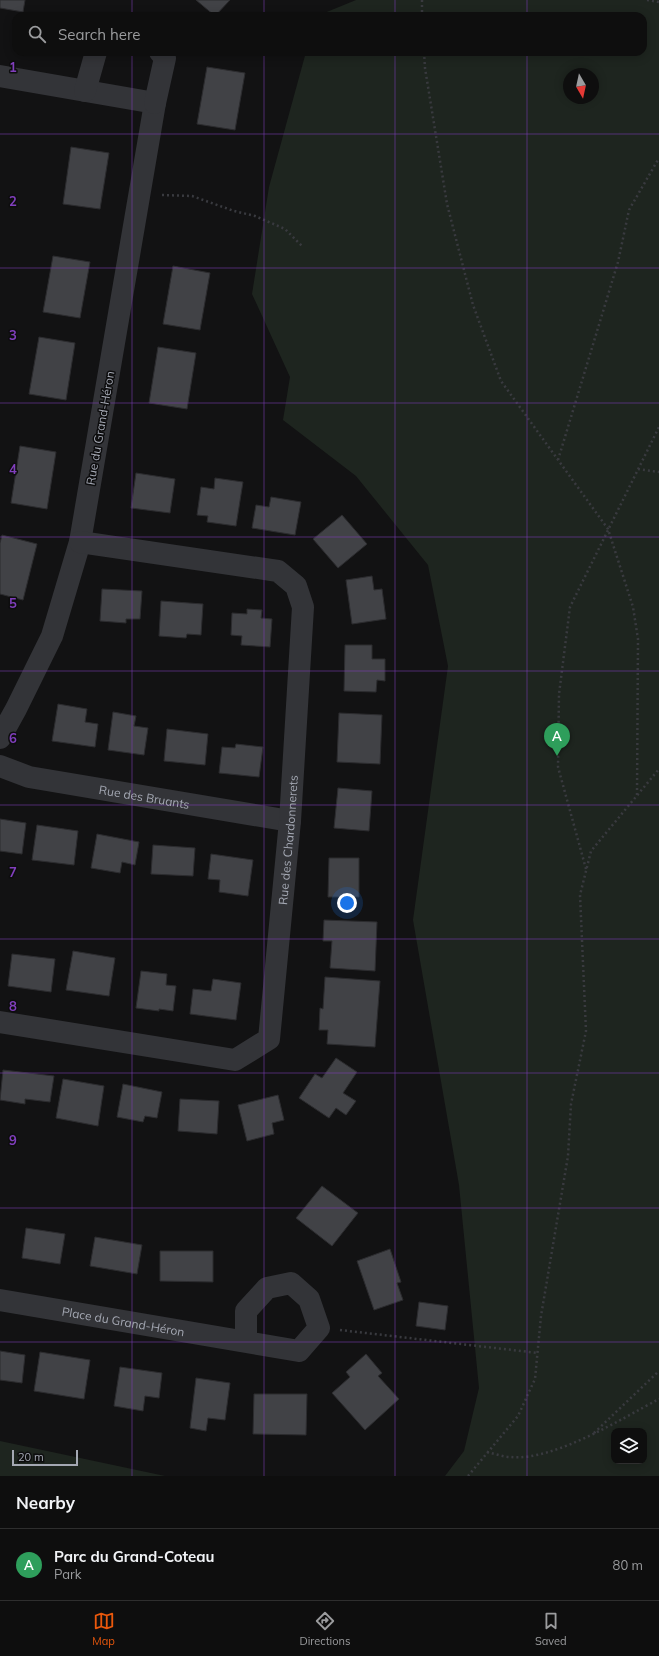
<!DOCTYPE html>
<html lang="en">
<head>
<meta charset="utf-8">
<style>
  :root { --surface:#0e0e0e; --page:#171717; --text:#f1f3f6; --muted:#9b9c9e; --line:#2e2e2e; --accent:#ea580c }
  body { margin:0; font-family:Mulish,sans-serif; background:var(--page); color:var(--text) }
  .controls { position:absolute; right:12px; bottom:12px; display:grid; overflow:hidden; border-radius:8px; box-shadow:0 2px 10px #0003 }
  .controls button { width:36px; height:36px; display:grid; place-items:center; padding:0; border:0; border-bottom:1px solid var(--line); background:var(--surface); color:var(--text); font:20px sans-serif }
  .compass { position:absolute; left:563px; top:68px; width:36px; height:36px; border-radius:50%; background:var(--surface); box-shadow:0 2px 10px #0003; rotate:171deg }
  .scale { position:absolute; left:12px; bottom:10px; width:66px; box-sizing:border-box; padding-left:4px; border:2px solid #a4a8b3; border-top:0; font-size:11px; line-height:14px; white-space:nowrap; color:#a4a8b3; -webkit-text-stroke:3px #0d0d0e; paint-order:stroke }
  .you { position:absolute; left:347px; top:903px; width:14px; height:14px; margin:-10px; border:3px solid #fff; border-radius:50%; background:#1a73e8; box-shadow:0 0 0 6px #1a73e833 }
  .badge { display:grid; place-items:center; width:26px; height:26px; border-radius:50%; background:var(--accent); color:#fff; font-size:13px; font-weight:700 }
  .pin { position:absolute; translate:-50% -33px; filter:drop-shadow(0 1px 2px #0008) }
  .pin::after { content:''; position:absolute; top:21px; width:14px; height:12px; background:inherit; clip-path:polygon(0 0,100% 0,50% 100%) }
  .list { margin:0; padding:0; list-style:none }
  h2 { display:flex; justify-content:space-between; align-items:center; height:52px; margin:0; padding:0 16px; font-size:17px }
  h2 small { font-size:13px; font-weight:400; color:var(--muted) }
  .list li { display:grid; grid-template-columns:26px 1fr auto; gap:12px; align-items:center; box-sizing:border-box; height:72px; padding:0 16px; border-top:1px solid var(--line) }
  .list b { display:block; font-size:15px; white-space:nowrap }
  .list p { margin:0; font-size:13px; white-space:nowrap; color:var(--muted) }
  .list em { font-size:13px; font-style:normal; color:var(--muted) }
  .icon { flex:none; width:22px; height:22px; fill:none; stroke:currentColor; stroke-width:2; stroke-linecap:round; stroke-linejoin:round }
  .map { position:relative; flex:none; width:659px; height:1476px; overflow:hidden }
  .search { position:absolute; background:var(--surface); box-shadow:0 2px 10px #0003; left:12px; right:12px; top:12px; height:44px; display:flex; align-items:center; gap:10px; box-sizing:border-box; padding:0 14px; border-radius:12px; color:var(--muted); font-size:15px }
  .sheet { height:124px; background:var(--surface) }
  nav { display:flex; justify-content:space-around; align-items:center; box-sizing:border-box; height:56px; border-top:1px solid var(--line); background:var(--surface); font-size:11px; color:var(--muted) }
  nav a { display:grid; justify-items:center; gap:2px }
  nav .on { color:var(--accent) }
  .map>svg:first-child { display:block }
  .green { fill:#1e251f; fill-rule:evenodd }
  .building { fill:#414246; stroke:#2c2c2f }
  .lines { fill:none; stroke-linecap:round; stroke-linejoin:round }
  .path { stroke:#393a3f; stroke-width:2.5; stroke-dasharray:2 3; stroke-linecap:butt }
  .street { stroke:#333438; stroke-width:22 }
  .grid { fill:none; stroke:#813fbd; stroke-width:1; stroke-opacity:0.55 }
  .labels { text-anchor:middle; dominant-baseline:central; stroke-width:3; stroke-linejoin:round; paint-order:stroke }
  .street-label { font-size:12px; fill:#a4a8b3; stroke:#0d0d0e }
  .grid-label { font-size:13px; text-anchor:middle; font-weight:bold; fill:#813fbd; stroke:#0d0d0e; stroke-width:3; stroke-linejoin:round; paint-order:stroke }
</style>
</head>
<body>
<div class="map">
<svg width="659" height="1476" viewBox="0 0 659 1476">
  <rect width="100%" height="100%" fill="#121213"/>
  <g class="green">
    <path d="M356,0H659V1476H445L464,1451L479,1388L459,1185L413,920L448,666L428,565L356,476L283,420L290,377L252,294L269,187L306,52H643V16H317ZM569,74H593V98H569ZM614,1431H644V1461H614Z"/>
    <path d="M0,1441L165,1476H0Z"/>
  </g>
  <g class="building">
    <path d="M0,0H25L23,12L0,8Z"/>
    <path d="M196,0H230L215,16Z"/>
    <path d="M207,67L245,73L235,130L197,124Z"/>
    <path d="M71,147L109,153L100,209L63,204Z"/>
    <path d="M53,256L90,262L80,318L43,312Z"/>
    <path d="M173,266L210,273L200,330L163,324Z"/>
    <path d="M39,337L75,343L66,400L29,394Z"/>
    <path d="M158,347L196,353L187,409L149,403Z"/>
    <path d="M20,446L56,452L47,509L11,503Z"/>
    <path d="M136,473L175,479L170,513L131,508Z"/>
    <path d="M215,478L243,482L236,526L207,522L208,516L197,515L201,487L214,489Z"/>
    <path d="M271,497L301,502L295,535L252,528L256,505L269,507Z"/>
    <path d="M342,515L367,544L338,568L313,539Z"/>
    <path d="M2,535L37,544L23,600L0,594V543Z"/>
    <path d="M372,576L374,590L382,589L386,619L352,624L346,580Z"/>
    <path d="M102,589L142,591L140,619H126V623L100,621Z"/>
    <path d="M161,601L203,604L201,635L187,634L186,638L159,636Z"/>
    <path d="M247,609L262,610L261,618L272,619L270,647L241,645L242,636L231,635L232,613L247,614Z"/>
    <path d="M345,645H372V659H385V681L377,680L376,692L344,691Z"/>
    <path d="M58,704L87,709L85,722L98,724L95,747L52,741Z"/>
    <path d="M113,712L136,716L134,726L148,728L144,755L108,750Z"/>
    <path d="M339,713L382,715L380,764L337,762Z"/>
    <path d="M167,729L208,734L205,765L164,761Z"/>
    <path d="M236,744L263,747L259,777L219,773L222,747L235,748Z"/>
    <path d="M338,788L372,791L369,831L334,828Z"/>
    <path d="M0,819L26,823L22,854L0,851Z"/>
    <path d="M37,825L78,831L74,865L32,860Z"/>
    <path d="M97,834L139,842L135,865L122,862L120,873L91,868Z"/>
    <path d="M153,845L195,848L193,876L151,874Z"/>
    <path d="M211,854L253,860L248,896L219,892L220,880L208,879Z"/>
    <path d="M329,858H359V897H328Z"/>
    <path d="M324,920L377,922L375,971L330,968L332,941H323Z"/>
    <path d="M73,951L115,958L109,996L66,990Z"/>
    <path d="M12,954L55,959L51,992L8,986Z"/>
    <path d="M141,971L167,974L166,985L176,986L173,1011L159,1009V1011L136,1008Z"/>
    <path d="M325,977L380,981L375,1047L327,1044L328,1030H319L320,1008L323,1009Z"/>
    <path d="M213,979L241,983L236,1020L190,1014L193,989L211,991Z"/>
    <path d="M336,1058L357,1072L343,1093L356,1101L346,1115L336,1108L329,1118L299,1098L315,1074L322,1078Z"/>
    <path d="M3,1070L54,1076L50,1102L25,1099V1104L0,1100Z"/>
    <path d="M63,1079L104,1086L98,1126L56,1118Z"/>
    <path d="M123,1084L162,1092L157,1118L145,1116L143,1122L117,1117Z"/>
    <path d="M278,1095L284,1120L272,1123L274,1134L247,1141L238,1105Z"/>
    <path d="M180,1099L219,1101L217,1134L178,1131Z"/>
    <path d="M322,1186L358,1213L332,1246L296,1218Z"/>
    <path d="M26,1228L65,1234L60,1264L22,1258Z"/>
    <path d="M95,1237L142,1245L137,1274L90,1266Z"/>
    <path d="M390,1249L401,1282L397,1283L403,1300L374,1310L357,1261Z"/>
    <path d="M160,1251H213V1282L160,1281Z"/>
    <path d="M419,1302L448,1306L445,1330L416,1326Z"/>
    <path d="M0,1351L25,1355L22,1383L0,1380Z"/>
    <path d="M40,1352L90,1360L84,1399L34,1391Z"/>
    <path d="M366,1354L382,1373L378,1376L399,1399L365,1430L332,1393L350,1377L346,1372Z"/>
    <path d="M120,1367L162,1373L159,1398L145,1396L143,1411L114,1406Z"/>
    <path d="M196,1378L230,1383L225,1420L208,1418L206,1431L190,1428Z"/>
    <path d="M254,1394H307L306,1435L253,1434Z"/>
  </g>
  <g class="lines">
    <g class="path">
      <path d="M422,0V16"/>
      <path d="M647,0L659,2"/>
      <path d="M424,52L425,68L447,204L473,305L501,381L608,529L633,607L638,639L637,796"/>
      <path d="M162,195L192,196L234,211L255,216L285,229L303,247"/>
      <path d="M558,460L618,262L629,210L659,158"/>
      <path d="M638,469L659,472"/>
      <path d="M586,869L558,767L559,694L570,607L659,427"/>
      <path d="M340,1330L538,1353"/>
      <path d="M594,1433L659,1371"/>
      <path d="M487,1452C495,1454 504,1457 511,1457C554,1461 621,1419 659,1399"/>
      <path d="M468,1476L518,1416L535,1379L541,1316L568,1156L571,1104L586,1031L580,895L591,851L659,769"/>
    </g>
    <g class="street">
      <path d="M0,76L155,103L80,542L52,636L16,709L0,738"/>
      <path d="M85,91L96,52"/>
      <path d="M155,103L165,58L160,52"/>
      <path id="s1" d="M0,766L29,777L290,821"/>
      <path id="s2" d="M0,1022L235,1060L269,1039L290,821L303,607L296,586L278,571L80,542"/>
      <path id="s3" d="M0,1300L299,1351L319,1328L309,1299L291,1283L267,1288L246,1311V1341"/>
    </g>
  </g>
  <path class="grid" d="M132,0V16M264,0V16M395,0V16M527,0V16M132,52V1476M264,52V1476M395,52V1476M527,52V1476M0,134H659M0,268H659M0,403H659M0,537H659M0,671H659M0,805H659M0,939H659M0,1073H659M0,1208H659M0,1342H659"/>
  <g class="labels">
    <g class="street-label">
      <text transform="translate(100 428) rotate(-80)">Rue du Grand-Héron</text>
      <text stroke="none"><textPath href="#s1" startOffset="148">Rue des Bruants</textPath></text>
      <text stroke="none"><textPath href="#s2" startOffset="478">Rue des Chardonnerets</textPath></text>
      <text stroke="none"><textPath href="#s3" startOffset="125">Place du Grand-Héron</textPath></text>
    </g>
  </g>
  <g class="grid-label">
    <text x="13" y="72">1</text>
    <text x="13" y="206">2</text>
    <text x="13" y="340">3</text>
    <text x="13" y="474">4</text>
    <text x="13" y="608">5</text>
    <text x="13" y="743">6</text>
    <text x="13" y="877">7</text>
    <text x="13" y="1011">8</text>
    <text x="13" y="1145">9</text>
  </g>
</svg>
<div class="controls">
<button><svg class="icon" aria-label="layers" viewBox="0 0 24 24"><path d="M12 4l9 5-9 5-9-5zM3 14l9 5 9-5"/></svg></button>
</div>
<svg class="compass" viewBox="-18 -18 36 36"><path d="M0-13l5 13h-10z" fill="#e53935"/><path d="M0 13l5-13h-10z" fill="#9b9c9e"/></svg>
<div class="scale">20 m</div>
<div class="you"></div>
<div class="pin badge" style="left:557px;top:756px;background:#2e9e5b">A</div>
<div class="search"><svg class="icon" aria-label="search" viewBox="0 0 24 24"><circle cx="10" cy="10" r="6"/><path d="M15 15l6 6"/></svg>Search here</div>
</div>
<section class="sheet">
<h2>Nearby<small></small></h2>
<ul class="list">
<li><span class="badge" style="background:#2e9e5b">A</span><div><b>Parc du Grand-Coteau</b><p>Park</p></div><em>80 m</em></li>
</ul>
</section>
<nav>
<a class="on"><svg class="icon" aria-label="map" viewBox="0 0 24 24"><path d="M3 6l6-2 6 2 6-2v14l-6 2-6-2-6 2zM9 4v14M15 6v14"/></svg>Map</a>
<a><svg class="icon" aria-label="directions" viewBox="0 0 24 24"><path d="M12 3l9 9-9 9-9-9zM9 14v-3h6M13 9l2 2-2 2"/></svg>Directions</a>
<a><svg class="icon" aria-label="saved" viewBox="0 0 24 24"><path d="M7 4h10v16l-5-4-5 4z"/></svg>Saved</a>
</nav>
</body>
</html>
